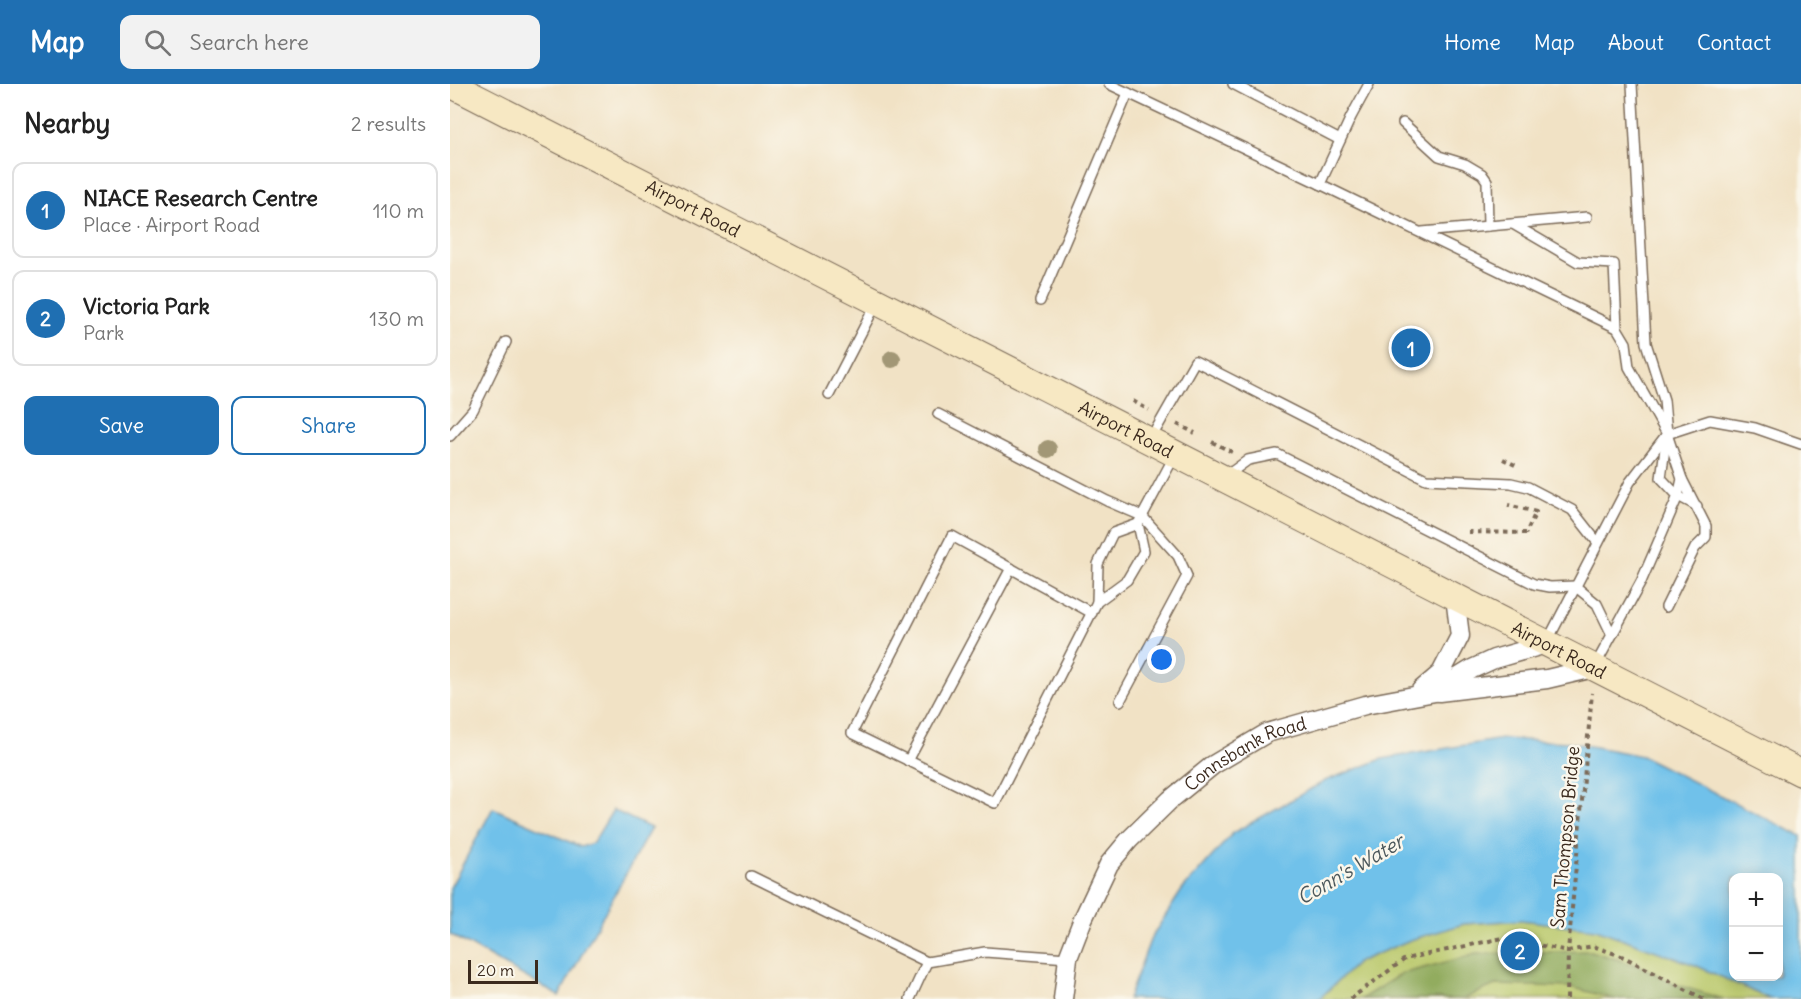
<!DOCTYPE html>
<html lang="en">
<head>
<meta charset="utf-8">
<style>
  :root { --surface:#fff; --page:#f2f2f2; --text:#222; --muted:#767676; --line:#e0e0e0; --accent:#1f6fb2 }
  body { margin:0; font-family:Delius,sans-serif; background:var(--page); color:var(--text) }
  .controls { position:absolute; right:18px; bottom:18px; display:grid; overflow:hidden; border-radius:12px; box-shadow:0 3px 15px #0003 }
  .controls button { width:54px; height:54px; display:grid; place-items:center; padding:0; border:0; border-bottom:2px solid var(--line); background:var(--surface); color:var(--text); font:30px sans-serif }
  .scale { position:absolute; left:18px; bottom:15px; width:70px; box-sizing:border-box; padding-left:6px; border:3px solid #3b2a1e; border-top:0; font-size:16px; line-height:21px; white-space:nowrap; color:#3b2a1e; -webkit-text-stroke:4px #fbf7ec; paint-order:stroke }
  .you { position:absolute; left:712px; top:576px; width:21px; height:21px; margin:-15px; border:4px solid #fff; border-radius:50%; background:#1a73e8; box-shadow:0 0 0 9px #1a73e833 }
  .badge { display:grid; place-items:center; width:39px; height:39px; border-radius:50%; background:var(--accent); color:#fff; font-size:20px; font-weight:700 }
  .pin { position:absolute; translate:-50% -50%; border:3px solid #fff; box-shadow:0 2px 6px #0006 }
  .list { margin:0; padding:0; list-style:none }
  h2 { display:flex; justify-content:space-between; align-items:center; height:78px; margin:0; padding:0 24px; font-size:26px }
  h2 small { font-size:20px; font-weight:400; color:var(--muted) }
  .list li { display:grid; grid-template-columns:39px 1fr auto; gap:18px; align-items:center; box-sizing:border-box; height:96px; margin:0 12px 12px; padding:0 12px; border:2px solid var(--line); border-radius:12px }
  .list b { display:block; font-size:22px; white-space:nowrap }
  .list p { margin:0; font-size:20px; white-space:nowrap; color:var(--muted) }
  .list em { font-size:20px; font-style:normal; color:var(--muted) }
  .actions { display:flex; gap:12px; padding:18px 24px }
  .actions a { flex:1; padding:14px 0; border:2px solid var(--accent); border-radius:12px; text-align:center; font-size:21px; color:var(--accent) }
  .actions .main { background:var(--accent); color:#fff }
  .icon { flex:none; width:33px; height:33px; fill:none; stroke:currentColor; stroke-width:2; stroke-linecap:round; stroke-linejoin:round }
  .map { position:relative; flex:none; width:1351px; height:915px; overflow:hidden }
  header { display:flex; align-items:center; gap:36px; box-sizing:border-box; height:84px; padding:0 30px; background:var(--accent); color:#fff }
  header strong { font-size:28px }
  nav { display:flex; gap:33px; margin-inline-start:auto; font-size:21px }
  .search { width:420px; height:54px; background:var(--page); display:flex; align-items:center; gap:15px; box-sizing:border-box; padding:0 21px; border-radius:12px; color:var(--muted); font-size:22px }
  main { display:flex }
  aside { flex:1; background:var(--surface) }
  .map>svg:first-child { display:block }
  .green { fill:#b9c86b; stroke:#7a7944; stroke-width:1.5 }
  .forest { fill:#92ac5f; stroke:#666b3e; stroke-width:1.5 }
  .water { fill:#6fc1ea; stroke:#557684; stroke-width:1.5; fill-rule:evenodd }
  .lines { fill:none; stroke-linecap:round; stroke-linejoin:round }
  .lane-casing { stroke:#7b6a58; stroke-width:12 }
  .street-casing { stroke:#7b6a58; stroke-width:21 }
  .secondary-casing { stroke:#7b6a58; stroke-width:28 }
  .path { stroke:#7b6a58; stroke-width:4; stroke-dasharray:4.5 4.5; stroke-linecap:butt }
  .lane { stroke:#fff; stroke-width:9 }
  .street { stroke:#fff; stroke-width:18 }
  .secondary { stroke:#f7e8c3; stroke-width:26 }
  .tree { fill:#a29776 }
  .labels { text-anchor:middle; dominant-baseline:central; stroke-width:5; stroke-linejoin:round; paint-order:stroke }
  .street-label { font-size:18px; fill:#3b2a1e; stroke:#fbf7ec }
  .water-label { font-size:20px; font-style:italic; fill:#4b575b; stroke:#fbf7ec }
</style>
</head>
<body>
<header>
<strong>Map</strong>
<div class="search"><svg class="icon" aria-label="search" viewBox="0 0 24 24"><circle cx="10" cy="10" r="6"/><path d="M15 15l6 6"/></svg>Search here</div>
<nav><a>Home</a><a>Map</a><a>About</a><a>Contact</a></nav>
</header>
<main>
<aside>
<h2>Nearby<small>2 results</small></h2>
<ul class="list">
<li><span class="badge">1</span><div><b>NIACE Research Centre</b><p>Place · Airport Road</p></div><em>110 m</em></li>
<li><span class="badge">2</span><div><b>Victoria Park</b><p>Park</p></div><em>130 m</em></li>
</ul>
<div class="actions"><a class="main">Save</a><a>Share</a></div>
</aside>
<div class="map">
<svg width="1351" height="915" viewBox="0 0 1351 915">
  <rect width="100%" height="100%" fill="#fbf7ec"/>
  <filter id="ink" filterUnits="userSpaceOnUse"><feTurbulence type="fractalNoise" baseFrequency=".0167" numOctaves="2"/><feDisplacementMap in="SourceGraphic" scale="12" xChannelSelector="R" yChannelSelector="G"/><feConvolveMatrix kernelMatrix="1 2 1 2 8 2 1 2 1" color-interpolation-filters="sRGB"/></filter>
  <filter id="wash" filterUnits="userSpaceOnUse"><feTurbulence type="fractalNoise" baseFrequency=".008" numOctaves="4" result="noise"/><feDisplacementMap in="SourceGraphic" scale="24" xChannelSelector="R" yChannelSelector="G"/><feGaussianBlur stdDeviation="1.35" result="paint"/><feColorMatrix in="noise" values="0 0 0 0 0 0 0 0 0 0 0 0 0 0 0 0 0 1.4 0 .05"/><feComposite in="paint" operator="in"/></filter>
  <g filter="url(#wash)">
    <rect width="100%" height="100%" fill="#f1e2c5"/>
    <path class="green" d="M1071,836L1146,845L1245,881L1320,915H869L908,878L960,856L1014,840Z"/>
    <path class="forest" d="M1140,867L1192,883L1227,901L1273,915H1164L1121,903L1045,901L1013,915H911L951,890L1026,870Z"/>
    <g class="water">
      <path d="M1052,655L1119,658L1192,672L1351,752V915H1320L1245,881L1146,845L1071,836L1014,840L960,856L908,878L869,915H678L701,854L732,806L783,749L875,697L932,675ZM1284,794H1328V892H1284Z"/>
      <path d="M43,724L131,763L143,759L163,726L201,744L109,912L0,850V804Z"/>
    </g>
  </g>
  <g filter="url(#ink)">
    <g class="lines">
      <defs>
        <g id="lane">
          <path d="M659,0L870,100"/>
          <path d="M783,0L890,56"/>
          <path d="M919,0L901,33L870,100L1167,244L1176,259L1179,283L1217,350L1232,395L1228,412L1191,498L1145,582"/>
          <path d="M1182,0L1196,259L1214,316L1217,350L1211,394L1228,412L1247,422"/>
          <path d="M953,39L989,72L1015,80L1032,90L1037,97L1038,142"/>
          <path d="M1063,140L1128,178L1164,180L1167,244"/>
          <path d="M972,148L1137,133"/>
          <path d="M590,217L678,9"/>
          <path d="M379,311L426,220"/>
          <path d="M488,330L657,417L692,432L728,472L737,492L670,617"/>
          <path d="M0,352L23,326L56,258"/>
          <path d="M700,356L745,277L976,395L1061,399L1078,403L1122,426L1148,459"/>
          <path d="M776,392L798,376L827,370L1084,500L1100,503L1125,502L1147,520L1162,551"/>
          <path d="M647,518L648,480L663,449L688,440"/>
          <path d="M1216,523L1245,464L1256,453V442L1232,395"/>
          <path d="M642,529L502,452L402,649L545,719L647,518L677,496L694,467L688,440L725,371"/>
          <path d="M1097,558L1180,398L1217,350L1260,336L1305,344L1351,360"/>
          <path d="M458,677L561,484"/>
          <path d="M301,792L477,878L535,868L618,874"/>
          <path d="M460,915L477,878"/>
        </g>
        <g id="street">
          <path d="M971,606L991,589L1010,552L1005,513"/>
          <path d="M989,608L1097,595L1144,584"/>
          <path id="s1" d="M613,915L618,874L633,835L659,780L679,756L720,716L763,681L817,649L915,621L985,608L1022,585L1044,575L1096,560"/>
        </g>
        <g id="secondary">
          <path id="s2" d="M0,0L1351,689"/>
        </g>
      </defs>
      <use href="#lane" class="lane-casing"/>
      <use href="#street" class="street-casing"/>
      <use href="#secondary" class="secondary-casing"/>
      <g class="path">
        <path d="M683,317L699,326"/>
        <path d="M727,340L745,349"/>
        <path d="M762,358L782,368"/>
        <path d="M1053,375L1069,383"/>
        <path d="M1018,448L1076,449L1086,428L1058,421"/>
        <path d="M900,915L955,875L1053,854L1118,867L1143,862L1174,873L1254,915"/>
        <path d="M1117,915L1118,867L1142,609"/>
      </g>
      <use href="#lane" class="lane"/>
      <use href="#street" class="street"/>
      <use href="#secondary" class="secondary"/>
    </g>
    <g class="tree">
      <circle cx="442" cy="275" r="9"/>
      <circle cx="598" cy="365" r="9"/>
    </g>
  </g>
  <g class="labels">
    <g class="street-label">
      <text stroke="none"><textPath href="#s2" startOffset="273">Airport Road</textPath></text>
      <text stroke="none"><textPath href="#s2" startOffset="759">Airport Road</textPath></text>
      <text stroke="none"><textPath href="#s2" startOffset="1245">Airport Road</textPath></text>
      <text stroke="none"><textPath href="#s1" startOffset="322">Connsbank Road</textPath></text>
      <text transform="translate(1115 753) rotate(-85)">Sam Thompson Bridge</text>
    </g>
    <g class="water-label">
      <text transform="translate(900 785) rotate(-30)">Conn's Water</text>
    </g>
  </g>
</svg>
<div class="controls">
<button>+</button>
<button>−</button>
</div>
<div class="scale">20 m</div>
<div class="you"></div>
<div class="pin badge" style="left:961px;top:264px">1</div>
<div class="pin badge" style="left:1070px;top:867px">2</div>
</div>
</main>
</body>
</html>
